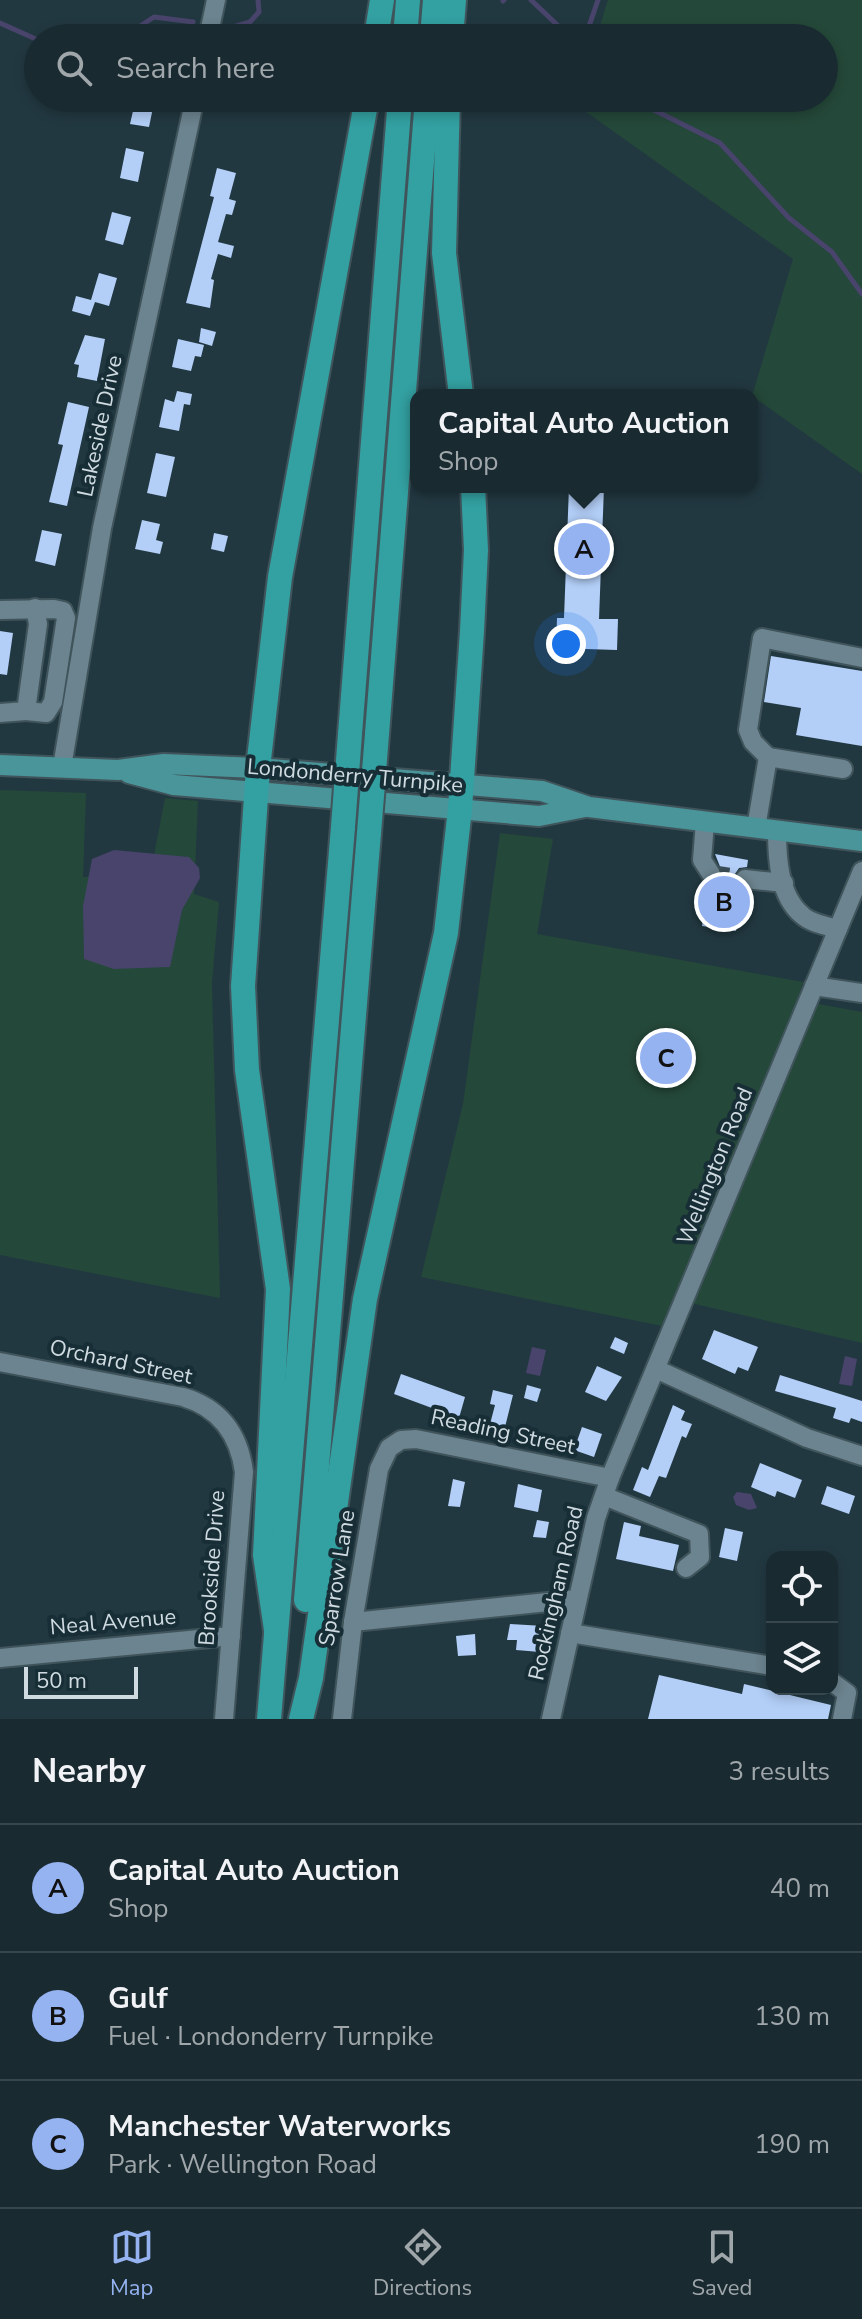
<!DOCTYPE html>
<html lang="en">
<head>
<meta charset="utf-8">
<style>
  :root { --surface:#1a2a31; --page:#233239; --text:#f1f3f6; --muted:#9fa7ab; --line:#38464d; --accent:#95b2f1 }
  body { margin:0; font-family:"Nunito Sans",sans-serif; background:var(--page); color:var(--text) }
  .controls { position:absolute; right:24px; bottom:24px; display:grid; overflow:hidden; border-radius:16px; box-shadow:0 4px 12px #0003 }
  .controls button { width:72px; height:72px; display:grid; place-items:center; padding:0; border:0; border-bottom:2px solid var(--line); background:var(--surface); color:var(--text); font:40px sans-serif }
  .scale { position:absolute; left:24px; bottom:20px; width:114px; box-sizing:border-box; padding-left:8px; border:4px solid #cfdbe1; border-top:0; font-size:22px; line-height:28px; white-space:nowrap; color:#cfdbe1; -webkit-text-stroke:6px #182e36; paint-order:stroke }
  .you { position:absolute; left:566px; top:644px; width:28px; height:28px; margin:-20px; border:6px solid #fff; border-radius:50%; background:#1a73e8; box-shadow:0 0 0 12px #1a73e833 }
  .badge { display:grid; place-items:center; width:52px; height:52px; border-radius:50%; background:var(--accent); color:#111; font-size:26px; font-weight:700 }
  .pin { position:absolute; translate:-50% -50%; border:4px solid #fff; box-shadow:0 2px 8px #0006 }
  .popup { position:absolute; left:410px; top:389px; width:348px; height:104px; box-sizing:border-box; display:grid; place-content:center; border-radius:16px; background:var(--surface); filter:drop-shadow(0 2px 6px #0005); font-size:26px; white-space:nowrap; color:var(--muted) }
  .popup b { font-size:30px; color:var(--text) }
  .popup::after { content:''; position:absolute; left:50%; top:100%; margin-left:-16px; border:16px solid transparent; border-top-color:var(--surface) }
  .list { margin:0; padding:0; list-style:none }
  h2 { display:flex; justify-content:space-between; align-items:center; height:104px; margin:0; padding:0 32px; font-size:34px }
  h2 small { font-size:26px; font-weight:400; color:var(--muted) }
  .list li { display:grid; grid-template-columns:52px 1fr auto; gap:24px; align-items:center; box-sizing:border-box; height:128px; padding:0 32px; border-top:2px solid var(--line) }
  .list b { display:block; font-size:30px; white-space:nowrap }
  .list p { margin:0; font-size:26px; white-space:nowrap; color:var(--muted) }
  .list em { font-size:26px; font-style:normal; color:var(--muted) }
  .icon { flex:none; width:44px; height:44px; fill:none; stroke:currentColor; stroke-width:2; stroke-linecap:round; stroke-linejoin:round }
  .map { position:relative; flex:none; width:862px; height:1719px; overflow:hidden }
  .search { position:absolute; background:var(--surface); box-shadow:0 4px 12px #0003; left:24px; right:24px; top:24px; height:88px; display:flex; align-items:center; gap:20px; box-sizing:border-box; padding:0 28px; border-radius:44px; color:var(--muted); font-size:30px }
  .sheet { height:488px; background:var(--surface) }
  nav { display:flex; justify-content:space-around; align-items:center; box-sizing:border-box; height:112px; border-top:2px solid var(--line); background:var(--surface); font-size:22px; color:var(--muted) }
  nav a { display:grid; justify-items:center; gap:4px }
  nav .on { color:var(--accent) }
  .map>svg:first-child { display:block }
  .green { fill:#244839 }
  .water { fill:#48446b }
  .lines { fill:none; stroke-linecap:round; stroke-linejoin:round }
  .stream { stroke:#48446b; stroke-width:5 }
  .building { fill:#b3cff8 }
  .minor-tunnel { stroke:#3c5059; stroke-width:18; stroke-dasharray:18 9; stroke-linecap:butt }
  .minor-casing { stroke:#40545b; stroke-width:22 }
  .major-casing { stroke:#40545b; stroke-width:24 }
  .highway-casing { stroke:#40545b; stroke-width:28 }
  .minor { stroke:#6c848f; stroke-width:18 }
  .major { stroke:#4a959a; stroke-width:20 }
  .highway { stroke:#33a0a1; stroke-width:24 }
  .highway-bridge-casing { stroke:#40545b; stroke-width:28; stroke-linecap:butt }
  .highway-bridge { stroke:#33a0a1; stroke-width:24 }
  .labels { text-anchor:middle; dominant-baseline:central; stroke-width:8; stroke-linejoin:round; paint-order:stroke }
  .street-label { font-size:22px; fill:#cfdbe1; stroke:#182e36 }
</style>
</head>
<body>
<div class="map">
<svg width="862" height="1719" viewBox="0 0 862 1719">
  <rect width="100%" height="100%" fill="#223841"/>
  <g class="green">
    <path d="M608,0H862V474L752,396L793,259L575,104L577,98H824V38H596Z"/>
    <path d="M0,790L86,793L83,877L150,876L165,798L198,801L194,894L219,902L212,983L220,1298L0,1255Z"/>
    <path d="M500,833L553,839L537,934L803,982L797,1000L862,1012V1343L678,1300L667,1327L421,1277L463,1104Z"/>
  </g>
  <g class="water">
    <path d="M114,850L189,857L199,868L200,878L182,910L170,967L114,969L84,959L83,906L92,859Z"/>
    <path d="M532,1347L546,1350L540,1376L526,1373Z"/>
    <path d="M845,1356L857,1359L852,1386L839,1384Z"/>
    <path d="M737,1492L751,1494L757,1508L749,1510L736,1505L733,1497Z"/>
  </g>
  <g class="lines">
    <g class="stream">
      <path d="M531,0L571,38"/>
      <path d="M503,1L504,0"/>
      <path d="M0,23L38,40"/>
      <path d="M233,27L250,22L259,12L258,0"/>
      <path d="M51,38L65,34L69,38"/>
      <path d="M122,38L154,17L193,22"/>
      <path d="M585,38L598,0"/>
      <path d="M649,98L652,109L720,143L789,218L832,252L862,294"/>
    </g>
  </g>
  <g class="building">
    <path d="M136,98H155L149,127L130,124Z"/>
    <path d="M126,148L144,152L138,182L120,178Z"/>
    <path d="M217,168L236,173L229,199L236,201L232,215L226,214L218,242L234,246L231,258L218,254L211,279L214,280L210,308L186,303L214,197L210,196Z"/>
    <path d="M112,212L131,217L123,245L105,240Z"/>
    <path d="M99,273L117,278L109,306L95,302L90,316L72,311L76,296L91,300Z"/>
    <path d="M201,328L216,332L212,346L199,342Z"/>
    <path d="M85,335L105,339L97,381L77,377L79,365L74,364Z"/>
    <path d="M178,339L204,345L201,357L195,356L191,371L172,367Z"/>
    <path d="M177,391L192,394L190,405L184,404L179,431L159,427L165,399L174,402Z"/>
    <path d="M68,402L89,407L67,506L49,502L63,445L58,444Z"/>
    <path d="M156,453L175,457L166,497L147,493Z"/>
    <path d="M569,487H604L599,619H618L617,650L556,648L557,618H564Z"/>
    <path d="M142,520L160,524L156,540L163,542L160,554L135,549Z"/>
    <path d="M42,530L62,534L55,566L35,561Z"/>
    <path d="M214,533L228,536L224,552L211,549Z"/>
    <path d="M0,631L13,633L7,675L0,674Z"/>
    <path d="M771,656L862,671V746L796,735L801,708L764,702Z"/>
    <path d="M715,854L748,860L747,867L739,868L733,877L734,885L742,891L736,931L702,926L709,886L718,884L723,874Z"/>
    <path d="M714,1330L758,1347L748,1371L738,1367L735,1374L702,1359Z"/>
    <path d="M615,1337L628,1343L624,1354L610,1348Z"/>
    <path d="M597,1366L622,1377L606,1401L585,1392Z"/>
    <path d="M401,1374L465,1397L459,1418L394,1394Z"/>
    <path d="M780,1375L862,1401V1422L851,1418L849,1423L833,1418L836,1408L775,1391Z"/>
    <path d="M527,1385L541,1389L537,1402L524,1398Z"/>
    <path d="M493,1390L513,1395L504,1431L489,1428L495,1405L490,1404Z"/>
    <path d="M673,1405L685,1411L681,1420L692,1424L686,1438L682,1436L666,1478L659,1476L650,1497L633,1490L642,1467L648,1470Z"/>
    <path d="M582,1427L602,1434L594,1457L574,1450Z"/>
    <path d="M760,1463L802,1480L795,1498L777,1491L775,1497L751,1487Z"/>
    <path d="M453,1479L465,1482L460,1507L448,1506Z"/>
    <path d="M518,1484L542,1490L538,1512L514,1507Z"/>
    <path d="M827,1486L855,1496L849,1514L821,1504Z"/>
    <path d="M537,1520L549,1522L546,1538L533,1537Z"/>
    <path d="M624,1522L641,1526L639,1536L679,1545L673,1571L616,1559Z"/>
    <path d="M725,1528L743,1532L737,1561L719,1557Z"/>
    <path d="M510,1624L544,1626L540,1652L516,1650L517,1640H507Z"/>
    <path d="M475,1634L476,1655L458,1656L456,1636Z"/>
    <path d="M659,1675L742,1694L744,1684L831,1705L828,1719H648Z"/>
  </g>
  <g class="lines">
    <path class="minor-tunnel" d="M711,874L745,879"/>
    <defs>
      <g id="minor">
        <path d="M208,38L216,0"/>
        <path d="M0,610L54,609L63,611L66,618L53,702L46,713L26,711"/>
        <path d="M0,713L26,711L38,624L35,608"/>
        <path d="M768,757L753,742L748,730L762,638L862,658"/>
        <path d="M62,767L102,528L195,98"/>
        <path d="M705,822L702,860L711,874"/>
        <path d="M756,828L768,757L843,769"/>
        <path d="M777,831C777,858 779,896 802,915C810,923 827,926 838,929"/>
        <path d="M745,879L784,883"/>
        <path d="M814,986L862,993"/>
        <path d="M0,1362L183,1397C220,1408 239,1434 244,1472L224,1719"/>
        <path d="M658,1370L807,1438L862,1456"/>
        <path d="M604,1496L699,1534L700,1557L686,1568"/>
        <path d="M353,1622L577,1599"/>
        <path d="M570,1633L772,1666"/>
        <path d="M0,1658L231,1636"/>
        <path d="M832,1682L847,1693L842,1719"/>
        <path d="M342,1719L353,1622L379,1469L389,1448L401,1440L416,1439L610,1478"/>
        <path d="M551,1719L596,1518L610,1478L862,871"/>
      </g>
      <g id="major">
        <path d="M0,765L118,770L164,764L258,768L542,791L589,807L862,841"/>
        <path d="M129,773L174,785L539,816L585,807"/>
      </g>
      <g id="highway">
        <path d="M376,38L382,0"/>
        <path d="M405,38L408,0"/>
        <path d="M432,38L435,0"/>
        <path d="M451,38L454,0"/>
        <path d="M448,98L444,253L461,395"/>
        <path d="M350,734L400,98"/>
        <path d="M377,734L427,98"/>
        <path d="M306,1600L369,833"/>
        <path d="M276,1630L265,1555L278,1289L247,1070L243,986L258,768L280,577L367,98"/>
        <path d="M269,1719L343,827"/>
        <path d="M301,1719L311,1678L365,1299L446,933L460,809L472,631L476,550L473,487"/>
      </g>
    </defs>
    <use href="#minor" class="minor-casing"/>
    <use href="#major" class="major-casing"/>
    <use href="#highway" class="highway-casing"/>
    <use href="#minor" class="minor"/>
    <use href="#major" class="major"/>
    <use href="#highway" class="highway"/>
    <defs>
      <g id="highway-bridge">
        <path d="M343,827L350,734"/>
        <path d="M369,833L377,734"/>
      </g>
    </defs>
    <use href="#highway-bridge" class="highway-bridge-casing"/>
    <use href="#highway-bridge" class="highway-bridge"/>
  </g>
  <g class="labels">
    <g class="street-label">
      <text transform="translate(100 426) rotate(-78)">Lakeside Drive</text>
      <text transform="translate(355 776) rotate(5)">Londonderry Turnpike</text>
      <text transform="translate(715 1166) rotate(-68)">Wellington Road</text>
      <text transform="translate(121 1362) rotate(12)">Orchard Street</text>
      <text transform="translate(503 1432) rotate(12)">Reading Street</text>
      <text transform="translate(212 1568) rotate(-86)">Brookside Drive</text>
      <text transform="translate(337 1578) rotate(-81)">Sparrow Lane</text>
      <text transform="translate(556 1593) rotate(-77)">Rockingham Road</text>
      <text transform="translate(113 1622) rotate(-5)">Neal Avenue</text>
    </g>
  </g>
</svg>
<div class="controls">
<button><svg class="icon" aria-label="locate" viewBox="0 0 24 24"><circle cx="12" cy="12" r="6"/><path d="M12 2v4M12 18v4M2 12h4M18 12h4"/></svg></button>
<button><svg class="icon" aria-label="layers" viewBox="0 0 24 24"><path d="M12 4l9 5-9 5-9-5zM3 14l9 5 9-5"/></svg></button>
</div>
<div class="scale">50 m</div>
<div class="you"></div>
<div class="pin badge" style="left:584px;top:549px">A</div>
<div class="popup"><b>Capital Auto Auction</b>Shop</div>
<div class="pin badge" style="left:724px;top:902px">B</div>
<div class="pin badge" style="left:666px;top:1058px">C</div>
<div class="search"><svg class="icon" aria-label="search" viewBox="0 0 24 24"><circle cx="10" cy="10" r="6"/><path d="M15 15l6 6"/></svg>Search here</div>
</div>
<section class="sheet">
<h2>Nearby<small>3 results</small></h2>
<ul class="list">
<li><span class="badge">A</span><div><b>Capital Auto Auction</b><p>Shop</p></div><em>40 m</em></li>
<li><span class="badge">B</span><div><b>Gulf</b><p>Fuel · Londonderry Turnpike</p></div><em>130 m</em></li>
<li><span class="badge">C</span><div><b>Manchester Waterworks</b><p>Park · Wellington Road</p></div><em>190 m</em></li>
</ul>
</section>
<nav>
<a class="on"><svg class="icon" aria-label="map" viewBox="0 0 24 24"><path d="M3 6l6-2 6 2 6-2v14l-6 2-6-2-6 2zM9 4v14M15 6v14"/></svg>Map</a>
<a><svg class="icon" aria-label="directions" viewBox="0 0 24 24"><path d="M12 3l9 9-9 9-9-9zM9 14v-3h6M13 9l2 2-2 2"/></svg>Directions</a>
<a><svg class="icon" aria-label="saved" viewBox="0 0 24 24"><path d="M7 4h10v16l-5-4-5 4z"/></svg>Saved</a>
</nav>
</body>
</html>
